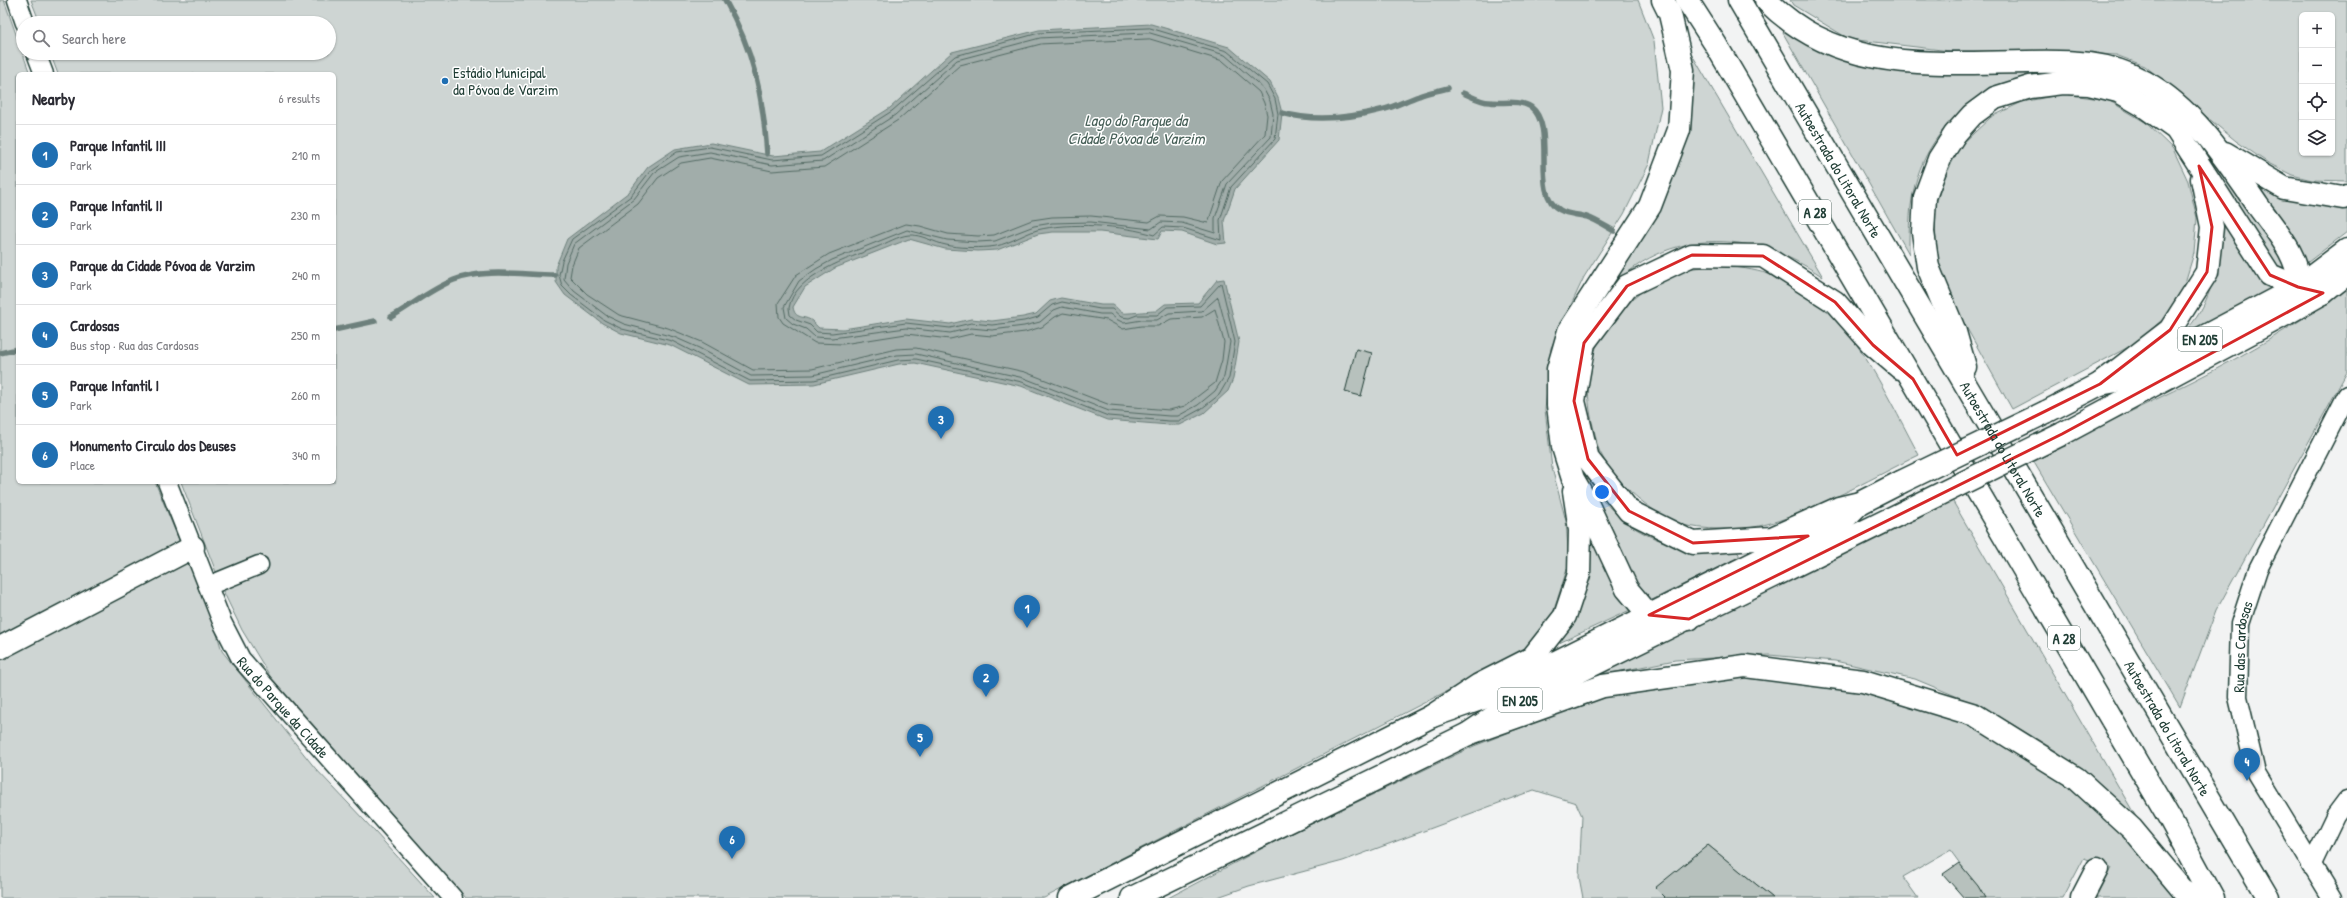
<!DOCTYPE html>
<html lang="en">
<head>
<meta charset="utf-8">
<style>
  :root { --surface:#fff; --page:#f7f7f7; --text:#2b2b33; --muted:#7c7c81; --line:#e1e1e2; --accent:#1f6fb2 }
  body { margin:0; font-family:"Patrick Hand",sans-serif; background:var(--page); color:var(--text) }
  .controls { position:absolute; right:12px; top:12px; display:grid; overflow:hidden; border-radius:6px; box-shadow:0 1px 3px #0004 }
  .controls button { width:36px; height:36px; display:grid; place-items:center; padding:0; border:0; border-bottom:1px solid var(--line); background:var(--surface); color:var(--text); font:20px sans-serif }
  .you { position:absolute; left:1602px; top:492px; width:14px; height:14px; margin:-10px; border:3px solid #fff; border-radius:50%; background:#1a73e8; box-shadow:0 0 0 6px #1a73e833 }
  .badge { display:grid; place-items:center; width:26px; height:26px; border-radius:50%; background:var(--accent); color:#fff; font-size:13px; font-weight:700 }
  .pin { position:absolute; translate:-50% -33px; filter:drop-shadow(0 1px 2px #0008) }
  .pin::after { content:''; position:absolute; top:21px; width:14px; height:12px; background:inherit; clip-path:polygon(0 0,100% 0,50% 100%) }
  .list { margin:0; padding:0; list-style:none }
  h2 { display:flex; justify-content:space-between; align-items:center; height:52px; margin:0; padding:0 16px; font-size:17px }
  h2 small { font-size:13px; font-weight:400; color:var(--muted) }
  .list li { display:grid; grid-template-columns:26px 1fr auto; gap:12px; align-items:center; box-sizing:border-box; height:60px; padding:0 16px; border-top:1px solid var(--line) }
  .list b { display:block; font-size:15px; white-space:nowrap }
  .list p { margin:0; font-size:13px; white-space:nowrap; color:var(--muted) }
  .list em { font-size:13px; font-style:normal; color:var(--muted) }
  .icon { flex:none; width:22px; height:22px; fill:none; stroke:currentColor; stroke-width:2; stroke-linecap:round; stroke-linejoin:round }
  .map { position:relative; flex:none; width:2347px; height:898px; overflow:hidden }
  .search { position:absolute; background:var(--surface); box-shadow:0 1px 3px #0004; left:16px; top:16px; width:320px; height:44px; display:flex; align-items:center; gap:10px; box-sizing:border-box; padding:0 14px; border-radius:22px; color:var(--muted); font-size:15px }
  .panel { position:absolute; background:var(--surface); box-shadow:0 1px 3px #0004; left:16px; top:72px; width:320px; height:412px; border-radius:6px }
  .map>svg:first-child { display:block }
  .green { fill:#ced5d3; stroke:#768984; fill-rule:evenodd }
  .water { fill:#a1adaa; stroke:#6d807b }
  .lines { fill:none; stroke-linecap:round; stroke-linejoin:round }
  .shore { stroke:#536a63; stroke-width:1 }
  .stream { stroke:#6d807b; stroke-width:5.5 }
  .building { fill:#b7c1bd; stroke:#1f3d34 }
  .street-casing { stroke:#1f3d34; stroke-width:21 }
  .secondary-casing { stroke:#1f3d34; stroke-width:25 }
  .primary-casing { stroke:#1f3d34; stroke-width:25 }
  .highway-casing { stroke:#1f3d34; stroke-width:25 }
  .street { stroke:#fff; stroke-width:18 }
  .secondary { stroke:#fff; stroke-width:22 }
  .primary { stroke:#fff; stroke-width:22 }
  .highway { stroke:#fff; stroke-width:22 }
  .primary-bridge-casing { stroke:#1f3d34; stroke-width:25; stroke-linecap:butt }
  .primary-bridge { stroke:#fff; stroke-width:22 }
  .marked { fill:none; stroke:#d62828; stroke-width:3; stroke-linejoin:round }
  .poi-dot { fill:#1f6fb2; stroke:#fff; stroke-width:1.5 }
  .labels { text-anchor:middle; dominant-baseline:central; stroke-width:3; stroke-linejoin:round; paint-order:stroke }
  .shield { fill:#fff; stroke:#627771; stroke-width:1 }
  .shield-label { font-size:14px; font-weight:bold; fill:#1f3d34 }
  .poi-label { font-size:15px; fill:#1f3d34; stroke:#fff; text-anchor:start }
  .street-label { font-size:15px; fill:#1f3d34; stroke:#fff }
  .water-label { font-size:16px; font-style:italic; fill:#465f57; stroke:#fff }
</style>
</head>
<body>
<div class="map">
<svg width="2347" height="898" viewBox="0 0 2347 898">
  <rect width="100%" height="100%" fill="#f2f3f3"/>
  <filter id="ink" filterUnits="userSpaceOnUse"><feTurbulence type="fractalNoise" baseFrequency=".025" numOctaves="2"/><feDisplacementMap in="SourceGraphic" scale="8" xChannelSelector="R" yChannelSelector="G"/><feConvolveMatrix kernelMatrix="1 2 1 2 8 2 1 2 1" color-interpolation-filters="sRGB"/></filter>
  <g filter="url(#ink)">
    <g class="green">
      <path d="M0,0H4L30,74H18V482H155L181,545L0,638Z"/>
      <path d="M31,0H1638L1654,41L1661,107L1649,164L1624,214L1584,277L1551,348L1545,410L1552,468L1566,521L1569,563L1553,613L1527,650L1044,898H466L270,676L242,630L225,595L181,482H334V74H58L50,53H329V23H40Z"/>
      <path d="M1790,0H2347V181L2312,180L2292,175L2268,163L2236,141L2145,66L2116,55L2046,51H1950L1849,39L1793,5ZM2302,15H2332V153H2302Z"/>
      <path d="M1785,30L1827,53L2072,69L2192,129L2256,216L2284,263L2283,269L2277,267L2206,159L2071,72C2050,73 2028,74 2008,82C1967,98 1930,135 1917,178C1909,202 1909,229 1909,254L1783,33Z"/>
      <path d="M1690,58H1694L1823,277C1747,224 1649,227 1595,309C1583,326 1572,345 1568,367C1563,397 1567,430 1579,458C1607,528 1663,553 1736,551L1739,554V557L1652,600L1635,588L1627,578C1617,557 1609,536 1600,515C1579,468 1554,417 1566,364C1573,338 1586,314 1601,291C1622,259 1649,231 1665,196C1677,169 1687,139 1690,109C1691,97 1687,66 1690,58Z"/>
      <path d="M2064,94L2108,100L2145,122L2173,149L2188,181L2197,218L2194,253L2184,286L2163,319L2136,343L2012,409L1946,291L1936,257L1935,207L1944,179L1960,146L1991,117L2022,102Z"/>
      <path d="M2263,189L2294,200L2347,204V232L2308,262L2304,259L2275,208L2261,192Z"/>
      <path d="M2221,221H2224L2271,289L2182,338L2181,335C2214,306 2218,261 2221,221Z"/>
      <path d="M1722,266C1754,268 1784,276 1811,294C1854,323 1894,409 1919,455C1871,478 1799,521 1748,528C1728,530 1690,530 1672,521C1644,506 1614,481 1600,452C1597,447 1596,439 1595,434C1586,401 1584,366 1602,336C1609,325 1618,315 1626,306C1643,289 1663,273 1687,269C1699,267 1711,267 1722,266Z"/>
      <path d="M2347,287V372L2216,611L2180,707L2032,459C2136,407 2255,359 2347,287Z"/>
      <path d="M1952,500L2139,822L2058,752L1989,710L1915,679L1835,661L1769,655L1675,660L1592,677Z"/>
      <path d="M1591,541L1595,544L1630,610L1559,643C1584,606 1587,589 1589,545Z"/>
      <path d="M186,559L209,607L222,651L315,768L365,821L435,898H0V658Z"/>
      <path d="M1757,676L1884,695L1945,714L1995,740L2047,769L2128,838L2175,898H2096L2111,868L2084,858L2063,898H1985L1950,850L1903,877L1918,898H1773L1708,845L1656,888L1665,898H1583L1579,877L1582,816L1576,803L1534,790L1343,861L1249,886L1215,898H1168L1278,840L1474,746L1595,699L1680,683Z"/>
    </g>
    <path class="water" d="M1151,24L1229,47L1270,82L1278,98L1282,113L1279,140L1235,189L1224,221L1226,243L1217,244L1182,232L1162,231L1158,239L1100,232H1053L1038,234L997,250L978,251L945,249L909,239L835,268L805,287L793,307C795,320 804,315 812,321C815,323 816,326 819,328L843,329L906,319L950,324L971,319L992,321L1023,317L1036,314L1050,301L1061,298L1101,305H1113C1117,307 1119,312 1123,313C1125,314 1149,311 1156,311L1165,304L1198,303L1217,280L1224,279L1239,342L1233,379L1228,391L1204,413L1180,425H1169L1107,420L1021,386L915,363L899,364L814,384L749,385L670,345L621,333L602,323L565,295L556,282V266L567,239L629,192L648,167L675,149L711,143L773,156L820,152L890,108L952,52L1039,30Z"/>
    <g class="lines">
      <g class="shore">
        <path d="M1150,28L1227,51L1267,84L1275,99L1278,114L1275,139L1231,187L1220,220L1221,240L1183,228L1163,227L1154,235C1123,225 1068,222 1037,230C1021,235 1006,246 989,247C975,248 960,248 946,245C935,243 921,234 909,235C898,236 887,243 877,247C850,258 794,275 789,308L790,315L796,320L810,325L817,332L832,333L906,323L950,328L971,323L992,325L1024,321L1038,317L1052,305L1062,302L1100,309H1112L1121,317L1129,318L1137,315H1157L1167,307L1200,306L1221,283L1235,342L1229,378L1219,395L1201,409L1179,421H1169L1108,416L1022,382L916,359L898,360L814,380L750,381L672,341L622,329L604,320L571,295L562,286L559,275L562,261L572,239L631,196L651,170L677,152L710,147L772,160L821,156L892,111L955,56L1039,33Z"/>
        <path d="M1150,33L1225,55L1263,88L1270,101L1273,114L1271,137L1227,184L1215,218V233L1182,223L1161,222L1151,229L1091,222L1052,223L1034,226L995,241L978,242L947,240L907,230L832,260L816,269L799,281L784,307L786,318L793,324L806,329L815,337L832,338L906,328L950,333L971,328L992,330L1024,326L1040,322L1054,310L1062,307L1100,314H1110L1116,319L1124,323L1142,320H1157L1169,313L1202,311L1218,297L1230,342L1224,377L1215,391L1198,405L1178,416H1169L1109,411L1024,378L916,354L897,355L813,375L751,376L699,348L674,337L624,324L607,316L574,291L564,279L566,263L574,244L634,199L654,173L679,157L710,152L772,165L823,161L895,115L957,60L1040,38Z"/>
        <path d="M1150,39L1223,61L1259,92L1264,103L1267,115L1265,134L1222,181L1208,223L1183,217L1160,216L1149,222L1091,216L1052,217L1032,220L994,235L978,236L948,234L920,226L906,224L829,254L796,275L778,303L779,317L783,323L815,343L843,344L906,334L950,339L971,334L992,336L1025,332L1042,327L1055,317L1063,313L1107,320L1123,329L1141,326H1158L1171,319L1202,317L1215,309L1224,342L1222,360L1215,383L1185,406L1169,410L1110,405L1025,372L916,348L896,349L812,369L753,370L702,342L668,328L619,315L587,294L570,277L572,265L579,248L638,204L658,178L681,163L710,158L772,171L824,167L898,120L960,65L1041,44Z"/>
      </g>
      <g class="stream">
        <path d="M725,0C754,51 763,96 767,154"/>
        <path d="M1463,93C1471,96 1481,102 1489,102C1502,104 1519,99 1531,107C1558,128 1529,194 1560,210C1568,215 1578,214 1587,217C1596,220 1605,226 1614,231"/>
        <path d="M1282,113C1315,122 1351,118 1385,109C1396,106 1407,100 1419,96C1428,92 1438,91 1448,88"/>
        <path d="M391,317C412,305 431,289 454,280C485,268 522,275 555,275"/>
        <path d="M334,330L375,321"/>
        <path d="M0,353L18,349"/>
      </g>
    </g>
    <g class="building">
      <path d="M1356,349L1372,353L1361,396L1345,392Z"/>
      <path d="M1708,845L1773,898H1665L1655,888Z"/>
      <path d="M1959,863L1978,886L1985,898H1964L1943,874Z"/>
    </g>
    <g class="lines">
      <defs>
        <g id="street">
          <path d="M17,0L25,23"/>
          <path d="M36,53L44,74"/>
          <path id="s1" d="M167,482L222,622L241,659L453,898"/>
          <path d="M208,586L259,565"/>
          <path d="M2311,866L2335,816L2347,800"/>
          <path id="s2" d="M2332,898L2256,773L2238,697L2240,624L2258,569L2347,395"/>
        </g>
        <g id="secondary">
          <path d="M0,648L193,547"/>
          <path d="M2082,898L2097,869"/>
        </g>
        <g id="primary">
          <path d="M2046,412L2100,384L2122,380L2298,287L2347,250"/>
          <path d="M2062,434L2286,314L2323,293L2347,274"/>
          <path d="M1070,898L1432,716L1486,697L1846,517L1860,503L1901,482"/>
          <path d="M1132,898L1468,734L1513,704L1912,508"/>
        </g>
        <g id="highway">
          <path d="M1663,0L1670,14L1683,70L1679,130L1650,206L1569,331L1558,369V405L1563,447L1573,479L1587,503L1627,589L1649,615L1689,619"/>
          <path d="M1687,0L1716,45L2170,819L2213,898"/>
          <path id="s3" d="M1739,0L2268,898"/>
          <path d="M1766,0C1838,74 1933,63 2027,62C2068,61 2108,61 2145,82C2194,109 2227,161 2258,206C2273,227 2304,261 2297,288C2295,297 2289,306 2286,314"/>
          <path d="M2225,153L2284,188L2343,198L2347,196"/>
          <path d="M1965,367L1955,332L1928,267L1923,232L1925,197L1939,159L1955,134L1972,115L1995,98L2030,87L2062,83L2089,84L2118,91L2144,106L2176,129L2270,275L2298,287L2323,293"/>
          <path d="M2100,384L2170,330L2207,272L2212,227L2202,179"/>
          <path d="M1860,503L1839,508L1772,538L1693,543L1629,511L1588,459L1574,401L1584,343L1627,286L1692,255L1763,256L1835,302L1873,345L1900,368"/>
          <path d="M1432,716L1479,685L1532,658L1565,616L1579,574L1580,530L1574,491"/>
          <path d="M1468,734L1603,686L1745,666L1863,681L1975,715L2076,778L2132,829L2182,889L2196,898"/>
        </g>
      </defs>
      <use href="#street" class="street-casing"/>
      <use href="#secondary" class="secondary-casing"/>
      <use href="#primary" class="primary-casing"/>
      <use href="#highway" class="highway-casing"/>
      <use href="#street" class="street"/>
      <use href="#secondary" class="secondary"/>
      <use href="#primary" class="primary"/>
      <use href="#highway" class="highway"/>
      <defs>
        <g id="primary-bridge">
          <path d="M1901,482L2046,412"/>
          <path d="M1912,508L2062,434"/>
        </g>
      </defs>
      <use href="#primary-bridge" class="primary-bridge-casing"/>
      <use href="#primary-bridge" class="primary-bridge"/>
    </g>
  </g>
  <path class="marked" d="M2199,166L2270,275L2298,287L2323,293L2062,434L1689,619L1649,615L1808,536L1693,543L1629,511L1588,459L1574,401L1584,343L1627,286L1692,255L1763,256L1835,302L1873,345L1913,379L1957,455L2100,384L2170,330L2207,272L2212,227Z"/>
  <circle class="poi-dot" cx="445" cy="81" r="4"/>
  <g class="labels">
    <g class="shield">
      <rect x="1799" y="200" width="32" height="24" rx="3"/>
      <rect x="2178" y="327" width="44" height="24" rx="3"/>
      <rect x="2048" y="626" width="32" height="24" rx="3"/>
      <rect x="1498" y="688" width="44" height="24" rx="3"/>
    </g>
    <g class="shield-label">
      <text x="1815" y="212">A 28</text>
      <text x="2200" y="339">EN 205</text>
      <text x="2064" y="638">A 28</text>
      <text x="1520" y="700">EN 205</text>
    </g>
    <g class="poi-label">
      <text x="453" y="72">Estádio Municipal<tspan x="453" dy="17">da Póvoa de Varzim</tspan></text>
    </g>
    <g class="street-label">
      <text stroke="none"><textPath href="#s3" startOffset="197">Autoestrada do Litoral Norte</textPath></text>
      <text stroke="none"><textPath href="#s3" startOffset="521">Autoestrada do Litoral Norte</textPath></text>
      <text stroke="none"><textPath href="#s2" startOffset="275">Rua das Cardosas</textPath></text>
      <text stroke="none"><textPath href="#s1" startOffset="256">Rua do Parque da Cidade</textPath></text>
      <text stroke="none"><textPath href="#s3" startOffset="845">Autoestrada do Litoral Norte</textPath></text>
    </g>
    <g class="water-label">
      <text x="1136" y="120">Lago do Parque da<tspan x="1136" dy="18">Cidade Póvoa de Varzim</tspan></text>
    </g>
  </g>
</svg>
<div class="controls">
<button>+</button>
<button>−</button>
<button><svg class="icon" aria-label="locate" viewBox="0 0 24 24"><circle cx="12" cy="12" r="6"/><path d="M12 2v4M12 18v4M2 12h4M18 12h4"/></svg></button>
<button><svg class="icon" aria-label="layers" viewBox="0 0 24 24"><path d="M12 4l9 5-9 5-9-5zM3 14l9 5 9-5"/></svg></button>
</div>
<div class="you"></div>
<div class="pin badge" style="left:1027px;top:628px">1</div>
<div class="pin badge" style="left:986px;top:697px">2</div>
<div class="pin badge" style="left:941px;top:439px">3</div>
<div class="pin badge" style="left:2247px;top:781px">4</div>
<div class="pin badge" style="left:920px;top:757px">5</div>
<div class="pin badge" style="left:732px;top:859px">6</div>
<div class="search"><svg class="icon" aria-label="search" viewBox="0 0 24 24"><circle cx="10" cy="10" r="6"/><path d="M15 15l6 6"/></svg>Search here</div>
<section class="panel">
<h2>Nearby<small>6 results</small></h2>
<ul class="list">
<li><span class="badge">1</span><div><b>Parque Infantil III</b><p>Park</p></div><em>210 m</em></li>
<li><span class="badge">2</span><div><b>Parque Infantil II</b><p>Park</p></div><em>230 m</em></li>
<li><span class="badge">3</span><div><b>Parque da Cidade Póvoa de Varzim</b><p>Park</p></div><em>240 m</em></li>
<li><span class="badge">4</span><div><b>Cardosas</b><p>Bus stop · Rua das Cardosas</p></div><em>250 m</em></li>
<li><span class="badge">5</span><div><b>Parque Infantil I</b><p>Park</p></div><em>260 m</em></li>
<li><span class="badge">6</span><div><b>Monumento Circulo dos Deuses</b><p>Place</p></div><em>340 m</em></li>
</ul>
</section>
</div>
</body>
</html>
